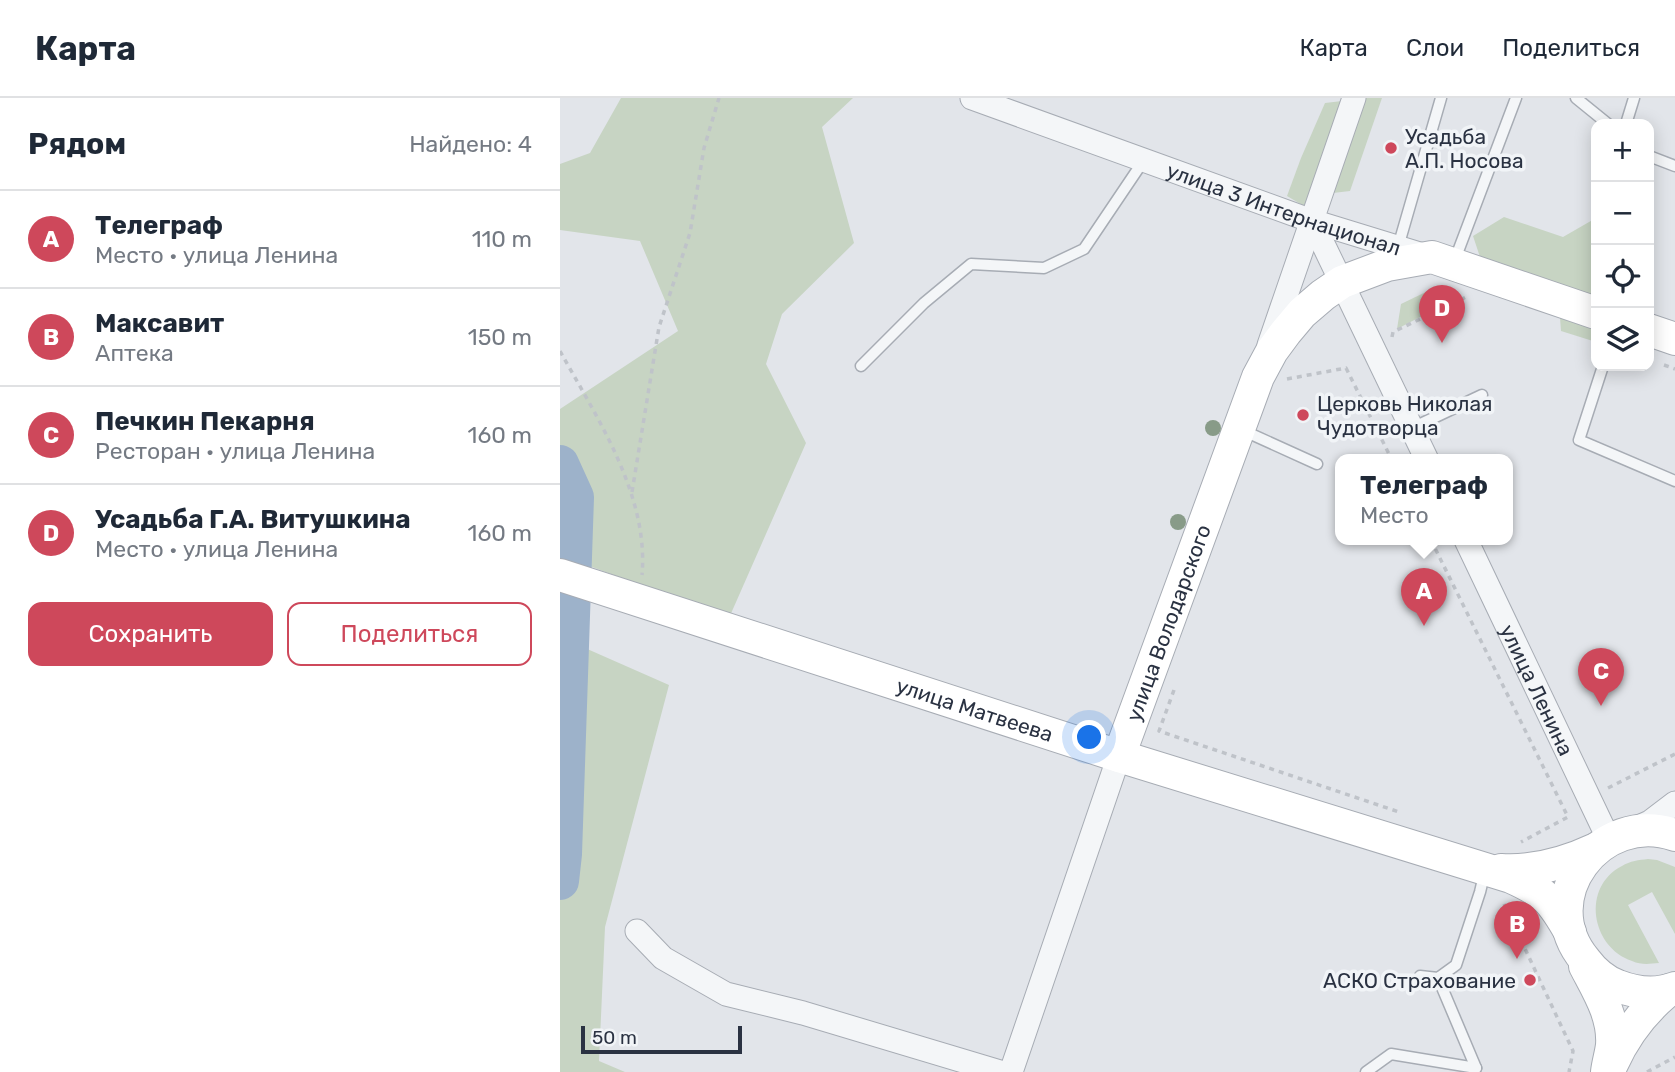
<!DOCTYPE html>
<html lang="ru">
<head>
<meta charset="utf-8">
<style>
  :root { --surface:#fff; --page:#f6f6f7; --text:#1f2937; --muted:#747a83; --line:#e0e1e3; --accent:#ce485b }
  body { margin:0; font-family:Rubik,sans-serif; background:var(--page); color:var(--text) }
  .controls { position:absolute; right:21px; top:21px; display:grid; overflow:hidden; border-radius:14px; box-shadow:0 4px 18px #0003 }
  .controls button { width:63px; height:63px; display:grid; place-items:center; padding:0; border:0; border-bottom:2px solid var(--line); background:var(--surface); color:var(--text); font:35px sans-serif }
  .scale { position:absolute; left:21px; bottom:18px; width:161px; box-sizing:border-box; padding-left:7px; border:4px solid #2a3242; border-top:0; font-size:19px; line-height:24px; white-space:nowrap; color:#2a3242; -webkit-text-stroke:5px #f1f4f7; paint-order:stroke }
  .you { position:absolute; left:530px; top:640px; width:24px; height:24px; margin:-18px; border:5px solid #fff; border-radius:50%; background:#1a73e8; box-shadow:0 0 0 10px #1a73e833 }
  .badge { display:grid; place-items:center; width:46px; height:46px; border-radius:50%; background:var(--accent); color:#fff; font-size:23px; font-weight:700 }
  .pin { position:absolute; translate:-50% -58px; filter:drop-shadow(0 2px 4px #0008) }
  .pin::after { content:''; position:absolute; top:37px; width:24px; height:21px; background:inherit; clip-path:polygon(0 0,100% 0,50% 100%) }
  .popup { position:absolute; left:775px; top:356px; width:178px; height:91px; box-sizing:border-box; display:grid; place-content:center; border-radius:14px; background:var(--surface); filter:drop-shadow(0 2px 5px #0005); font-size:23px; white-space:nowrap; color:var(--muted) }
  .popup b { font-size:26px; color:var(--text) }
  .popup::after { content:''; position:absolute; left:50%; top:100%; margin-left:-14px; border:14px solid transparent; border-top-color:var(--surface) }
  .list { margin:0; padding:0; list-style:none }
  h2 { display:flex; justify-content:space-between; align-items:center; height:91px; margin:0; padding:0 28px; font-size:30px }
  h2 small { font-size:23px; font-weight:400; color:var(--muted) }
  .list li { display:grid; grid-template-columns:46px 1fr auto; gap:21px; align-items:center; box-sizing:border-box; height:98px; padding:0 28px; border-top:2px solid var(--line) }
  .list b { display:block; font-size:26px; white-space:nowrap }
  .list p { margin:0; font-size:23px; white-space:nowrap; color:var(--muted) }
  .list em { font-size:23px; font-style:normal; color:var(--muted) }
  .actions { display:flex; gap:14px; padding:21px 28px }
  .actions a { flex:1; padding:16px 0; border:2px solid var(--accent); border-radius:14px; text-align:center; font-size:24px; color:var(--accent) }
  .actions .main { background:var(--accent); color:#fff }
  .icon { flex:none; width:38px; height:38px; fill:none; stroke:currentColor; stroke-width:2; stroke-linecap:round; stroke-linejoin:round }
  .map { position:relative; flex:none; width:1115px; height:974px; overflow:hidden }
  header { display:flex; align-items:center; gap:42px; box-sizing:border-box; height:98px; padding:0 35px; background:var(--surface); border-bottom:2px solid var(--line) }
  header strong { font-size:33px }
  nav { display:flex; gap:38px; margin-inline-start:auto; font-size:24px }
  main { display:flex }
  aside { flex:1; background:var(--surface) }
  .map>svg:first-child { display:block }
  .green { fill:#c7d4c3 }
  .lines { fill:none; stroke-linecap:round; stroke-linejoin:round }
  .river { stroke:#9db2ca; stroke-width:38 }
  .lane-casing { stroke:#a7acb4; stroke-width:13 }
  .street-casing { stroke:#a7acb4; stroke-width:25 }
  .secondary-casing { stroke:#a7acb4; stroke-width:34 }
  .path { stroke:#bfc3c9; stroke-width:3.5; stroke-dasharray:5 5; stroke-linecap:butt }
  .lane { stroke:#f4f6f8; stroke-width:10 }
  .street { stroke:#f4f6f8; stroke-width:23 }
  .secondary { stroke:#fff; stroke-width:32 }
  .tree { fill:#889b88 }
  .poi-dot { fill:#ce485b; stroke:#f1f4f7; stroke-width:2.5 }
  .labels { text-anchor:middle; dominant-baseline:central; stroke-width:7; stroke-linejoin:round; paint-order:stroke }
  .poi-label { font-size:21px; fill:#2a3242; stroke:#f1f4f7; text-anchor:start }
  .street-label { font-size:21px; fill:#2a3242; stroke:#f1f4f7 }
</style>
</head>
<body>
<header>
<strong>Карта</strong>
<nav><a>Карта</a><a>Слои</a><a>Поделиться</a></nav>
</header>
<main>
<aside>
<h2>Рядом<small>Найдено: 4</small></h2>
<ul class="list">
<li><span class="badge">A</span><div><b>Телеграф</b><p>Место · улица Ленина</p></div><em>110 m</em></li>
<li><span class="badge">B</span><div><b>Максавит</b><p>Аптека</p></div><em>150 m</em></li>
<li><span class="badge">C</span><div><b>Печкин Пекарня</b><p>Ресторан · улица Ленина</p></div><em>160 m</em></li>
<li><span class="badge">D</span><div><b>Усадьба Г.А. Витушкина</b><p>Место · улица Ленина</p></div><em>160 m</em></li>
</ul>
<div class="actions"><a class="main">Сохранить</a><a>Поделиться</a></div>
</aside>
<div class="map">
<svg width="1115" height="974" viewBox="0 0 1115 974">
  <rect width="100%" height="100%" fill="#e2e5ea"/>
  <g class="green">
    <path d="M61,0H293L262,29L294,145L222,216L206,266L246,345L169,520L0,457V311L118,233L80,143L0,132V66L30,55Z"/>
    <path d="M805,0H822L790,93L773,95Z"/>
    <path d="M782,3L764,66L744,108L727,98L741,60L765,5Z"/>
    <path d="M944,119L1003,139L1036,120V244L1001,233L998,192L921,162L913,138Z"/>
    <path d="M872,191L887,205L837,231L841,206Z"/>
    <path d="M0,539L109,587L45,829L39,963L65,974H0Z"/>
    <path d="M1088,761L1097,762L1115,769V836L1092,794L1068,807L1099,865C1089,866 1081,867 1072,863C1031,849 1021,789 1062,768C1070,763 1079,762 1088,761Z"/>
  </g>
  <g class="lines">
    <path class="river" d="M0,366L15,399L3,756L0,783"/>
    <defs>
      <g id="lane">
        <path d="M1016,0L1048,26"/>
        <path d="M1066,26L1074,0"/>
        <path d="M1089,58L1115,68"/>
        <path d="M838,149L881,0"/>
        <path d="M894,164L956,0"/>
        <path d="M301,268L364,205L411,166L484,170L524,151L584,62"/>
        <path d="M1043,268L1019,342L1115,383"/>
        <path d="M852,330L922,297"/>
        <path d="M682,332L757,366"/>
        <path d="M860,878L878,880L896,867L920,794L925,773"/>
        <path d="M878,880L916,970"/>
        <path d="M806,974L831,956L916,970"/>
      </g>
      <g id="street">
        <path id="s1" d="M412,0L752,123L866,158"/>
        <path d="M752,123L867,362"/>
        <path d="M709,247L794,0"/>
        <path id="s2" d="M906,442L1049,742"/>
        <path d="M1070,733L1090,724L1115,705"/>
        <path d="M77,833L103,860L166,896L243,915L440,974"/>
        <path d="M451,974L559,658"/>
      </g>
      <g id="secondary">
        <path d="M1089,232L1115,241"/>
        <path id="s3" d="M0,477L559,658L951,779C985,794 992,802 1010,834"/>
        <path id="s4" d="M559,658L698,279L712,253L726,234L742,215L763,197L782,184L827,167L872,159L1036,215"/>
        <path d="M1115,737C1040,711 973,800 1025,862C1034,874 1044,883 1058,888C1076,895 1097,897 1115,890"/>
        <path d="M941,772C974,774 1006,765 1036,751"/>
        <path d="M1025,868C1038,893 1054,918 1052,947C1051,956 1048,965 1047,974"/>
        <path d="M1052,966C1065,937 1084,912 1109,892"/>
      </g>
    </defs>
    <use href="#lane" class="lane-casing"/>
    <use href="#street" class="street-casing"/>
    <use href="#secondary" class="secondary-casing"/>
    <g class="path">
      <path d="M832,239L833,234L906,199"/>
      <path d="M0,253C37,320 89,397 82,477"/>
      <path d="M1104,267L1115,271"/>
      <path d="M727,281L786,270L832,362"/>
      <path d="M72,394L99,229L130,135L144,50L159,0"/>
      <path d="M871,442L1008,719L961,744"/>
      <path d="M614,592L599,633L839,714"/>
      <path d="M1048,690L1115,656"/>
      <path d="M944,806L1013,953L1009,974"/>
      <path d="M1087,974L1115,959"/>
    </g>
    <use href="#lane" class="lane"/>
    <use href="#street" class="street"/>
    <use href="#secondary" class="secondary"/>
  </g>
  <g class="tree">
    <circle cx="653" cy="330" r="8"/>
    <circle cx="618" cy="424" r="8"/>
  </g>
  <g class="poi-dot">
    <circle cx="831" cy="50" r="7"/>
    <circle cx="743" cy="317" r="7"/>
    <circle cx="970" cy="882" r="7"/>
  </g>
  <g class="labels">
    <g class="poi-label">
      <text x="845" y="38">Усадьба<tspan x="845" dy="24">А.П. Носова</tspan></text>
      <text x="757" y="305">Церковь Николая<tspan x="757" dy="24">Чудотворца</tspan></text>
      <text x="956" y="882" text-anchor="end">АСКО Страхование</text>
    </g>
    <g class="street-label">
      <text stroke="none"><textPath href="#s1" startOffset="331">улица 3 Интернационал</textPath></text>
      <text stroke="none"><textPath href="#s4" startOffset="142">улица Володарского</textPath></text>
      <text stroke="none"><textPath href="#s2" startOffset="166">улица Ленина</textPath></text>
      <text stroke="none"><textPath href="#s3" startOffset="436">улица Матвеева</textPath></text>
    </g>
  </g>
</svg>
<div class="controls">
<button>+</button>
<button>−</button>
<button><svg class="icon" aria-label="locate" viewBox="0 0 24 24"><circle cx="12" cy="12" r="6"/><path d="M12 2v4M12 18v4M2 12h4M18 12h4"/></svg></button>
<button><svg class="icon" aria-label="layers" viewBox="0 0 24 24"><path d="M12 4l9 5-9 5-9-5zM3 14l9 5 9-5"/></svg></button>
</div>
<div class="scale">50 m</div>
<div class="you"></div>
<div class="pin badge" style="left:864px;top:528px">A</div>
<div class="popup"><b>Телеграф</b>Место</div>
<div class="pin badge" style="left:957px;top:861px">B</div>
<div class="pin badge" style="left:1041px;top:608px">C</div>
<div class="pin badge" style="left:882px;top:245px">D</div>
</div>
</main>
</body>
</html>
